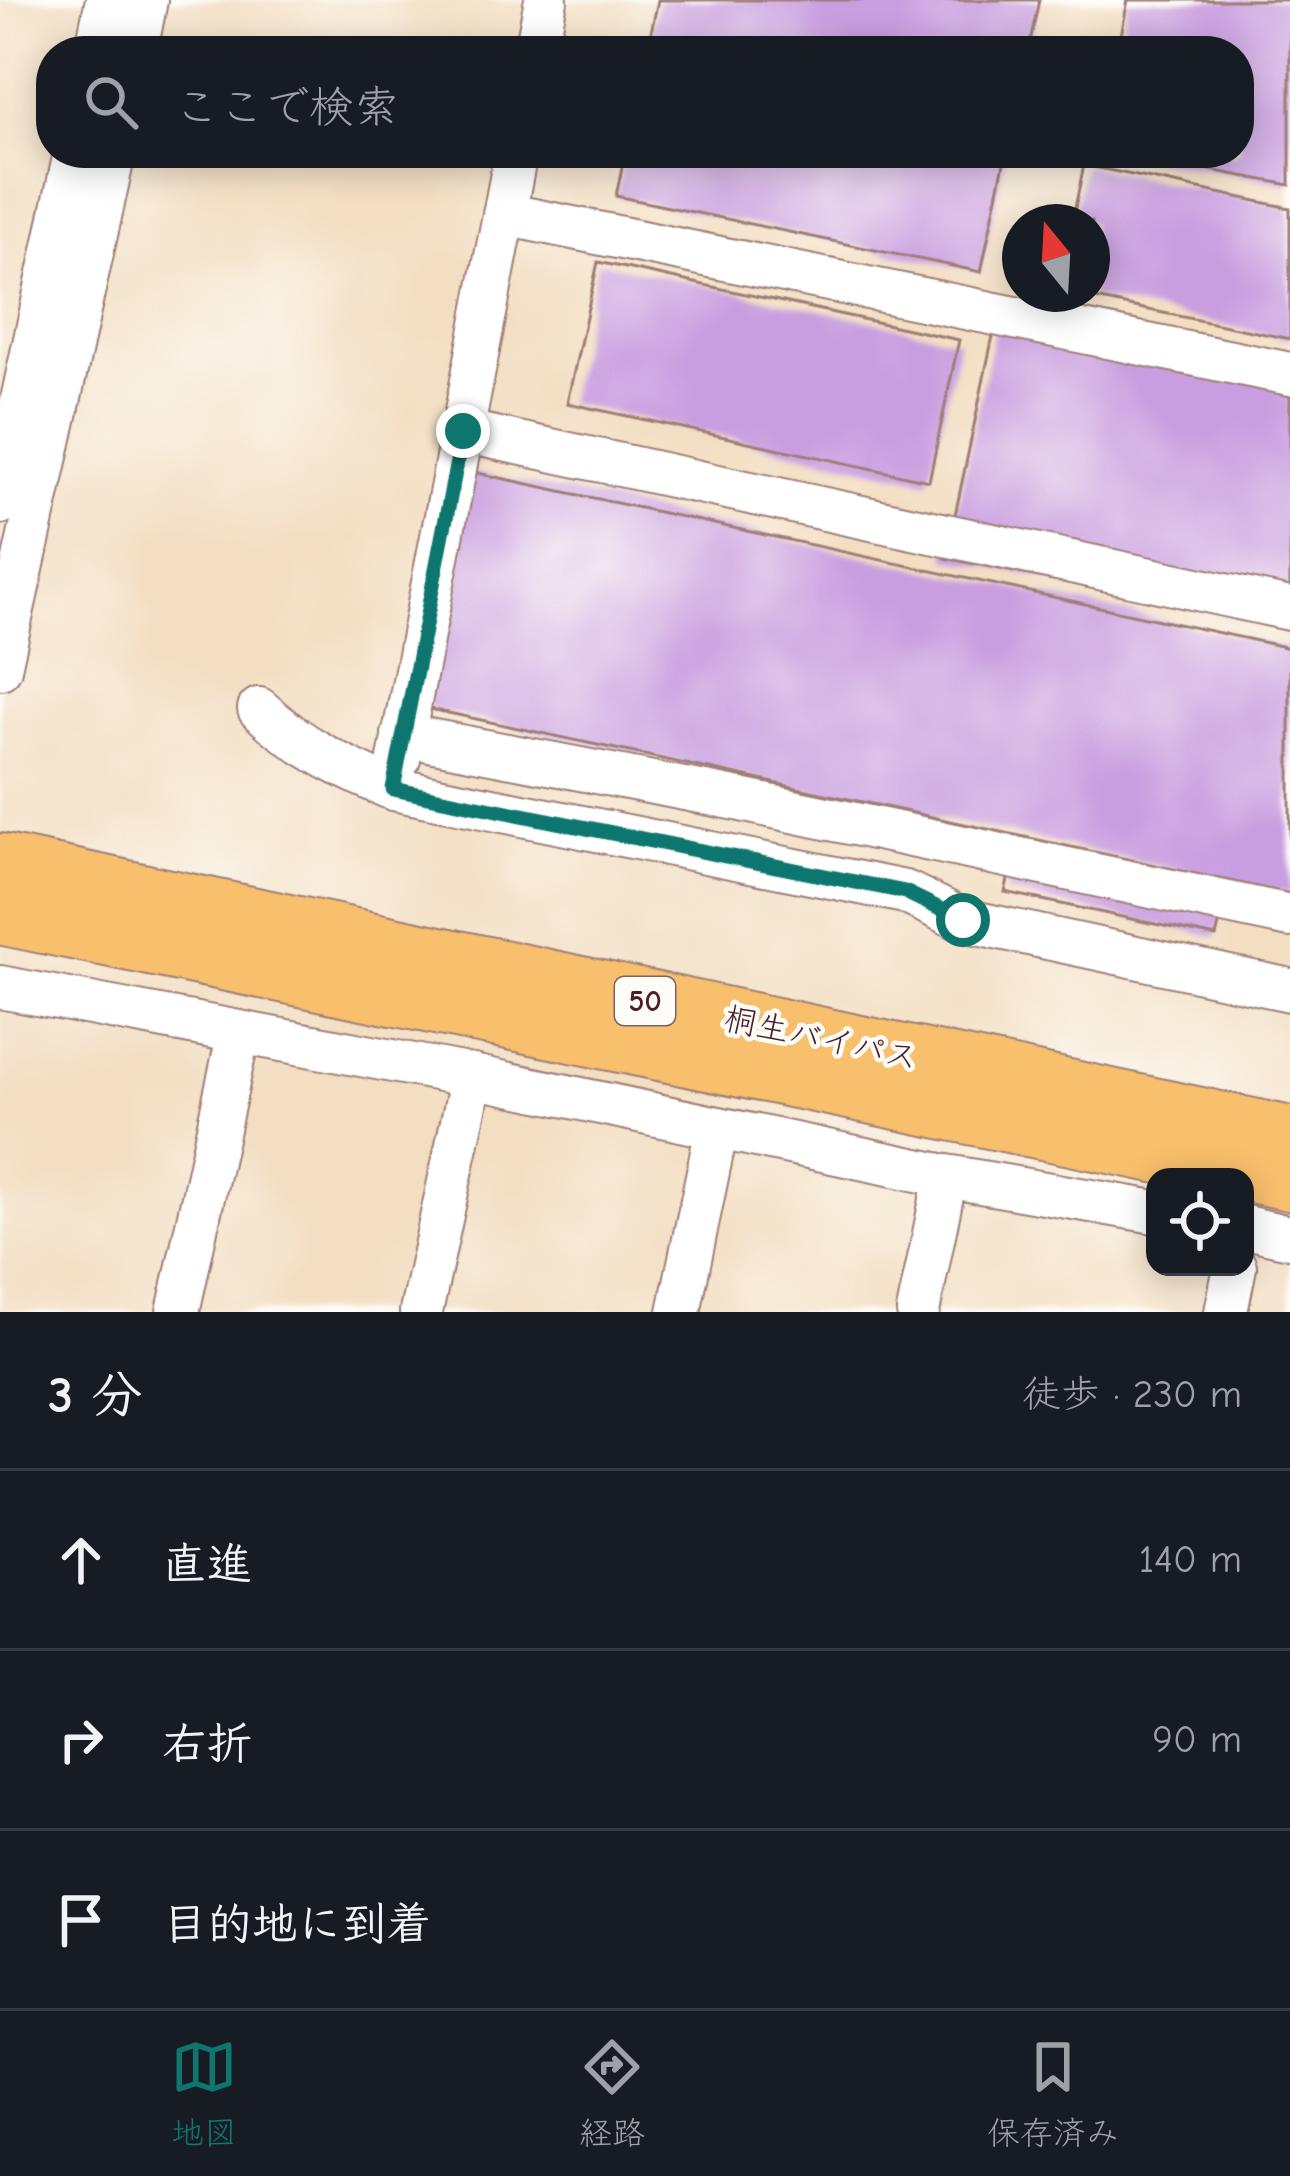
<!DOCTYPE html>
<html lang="ja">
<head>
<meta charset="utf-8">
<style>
  :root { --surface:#171b24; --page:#20242c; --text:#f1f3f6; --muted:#9ea1a6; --line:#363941; --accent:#0f766e }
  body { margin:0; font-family:"Comic Neue","Klee One",sans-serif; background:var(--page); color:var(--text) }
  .controls { position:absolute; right:36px; bottom:36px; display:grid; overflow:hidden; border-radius:24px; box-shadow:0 6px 30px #0003 }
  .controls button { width:108px; height:108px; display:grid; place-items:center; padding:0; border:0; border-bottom:3px solid var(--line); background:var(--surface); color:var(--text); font:60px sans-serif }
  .compass { position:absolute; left:1002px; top:204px; width:108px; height:108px; border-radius:50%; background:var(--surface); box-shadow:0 6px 30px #0003; rotate:342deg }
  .stop { position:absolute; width:36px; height:36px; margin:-27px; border:9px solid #0f766e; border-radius:50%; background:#fff }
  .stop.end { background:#0f766e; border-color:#fff; box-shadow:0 3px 12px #0008 }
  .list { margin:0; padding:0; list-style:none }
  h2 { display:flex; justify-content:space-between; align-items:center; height:156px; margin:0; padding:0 48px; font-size:51px }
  h2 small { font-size:39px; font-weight:400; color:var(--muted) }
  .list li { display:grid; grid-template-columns:78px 1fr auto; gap:36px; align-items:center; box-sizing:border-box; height:180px; padding:0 48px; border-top:3px solid var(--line) }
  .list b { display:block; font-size:45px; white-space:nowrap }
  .list em { font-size:39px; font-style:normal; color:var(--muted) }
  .icon { flex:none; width:66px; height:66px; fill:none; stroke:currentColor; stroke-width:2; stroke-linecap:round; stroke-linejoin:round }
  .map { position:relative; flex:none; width:1290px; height:1312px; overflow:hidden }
  .search { position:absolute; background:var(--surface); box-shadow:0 6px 30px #0003; left:36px; right:36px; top:36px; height:132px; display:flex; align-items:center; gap:30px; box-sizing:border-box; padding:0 42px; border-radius:48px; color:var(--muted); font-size:45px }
  .sheet { height:696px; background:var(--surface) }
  nav { display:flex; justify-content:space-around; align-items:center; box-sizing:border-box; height:168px; border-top:3px solid var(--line); background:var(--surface); font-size:33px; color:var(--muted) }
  nav a { display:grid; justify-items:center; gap:6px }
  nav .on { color:var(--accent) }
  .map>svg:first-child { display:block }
  .building { fill:#c99ee0 }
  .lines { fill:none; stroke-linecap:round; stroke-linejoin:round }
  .minor-casing { stroke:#9e7e76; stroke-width:46 }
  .highway-casing { stroke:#9e7e76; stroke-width:64 }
  .minor { stroke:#fff; stroke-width:42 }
  .highway { stroke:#f8bf6c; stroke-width:60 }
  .route { stroke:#0f766e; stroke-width:15 }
  .labels { text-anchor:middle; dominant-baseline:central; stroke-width:9; stroke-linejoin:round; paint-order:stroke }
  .shield { fill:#fdfcf7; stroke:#806168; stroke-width:3 }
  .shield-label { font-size:30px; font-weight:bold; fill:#4a1f2b }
  .street-label { font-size:33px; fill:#4a1f2b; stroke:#fdfcf7 }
</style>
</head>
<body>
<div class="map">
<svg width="1290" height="1312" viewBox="0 0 1290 1312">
  <rect width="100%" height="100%" fill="#fdfcf7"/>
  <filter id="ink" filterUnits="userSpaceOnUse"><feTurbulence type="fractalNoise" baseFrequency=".00833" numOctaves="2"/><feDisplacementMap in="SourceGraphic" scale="24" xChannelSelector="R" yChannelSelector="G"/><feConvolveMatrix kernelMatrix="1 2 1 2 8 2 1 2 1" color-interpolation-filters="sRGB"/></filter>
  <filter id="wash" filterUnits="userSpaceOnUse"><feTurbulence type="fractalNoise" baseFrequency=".004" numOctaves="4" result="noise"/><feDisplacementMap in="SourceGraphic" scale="48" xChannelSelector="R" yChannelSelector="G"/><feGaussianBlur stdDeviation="2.7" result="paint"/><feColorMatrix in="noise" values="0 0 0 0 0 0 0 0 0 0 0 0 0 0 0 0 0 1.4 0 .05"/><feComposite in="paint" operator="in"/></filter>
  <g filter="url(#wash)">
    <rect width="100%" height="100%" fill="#f3dec2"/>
    <g id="blocks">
      <g class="building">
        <path d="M658,0H1039L1028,51H647Z"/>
        <path d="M1128,0H1290V185L1131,155L1239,153V51H1118Z"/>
        <path d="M625,153H1006L981,272L616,196Z"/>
        <path d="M1084,165L1290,208V339L1081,296L1092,294V222H1072Z"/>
        <path d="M598,262L959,340L929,481L567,403Z"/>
        <path d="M995,326L1290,386V628L946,558Z"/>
        <path d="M468,471L1290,648V894L416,706Z"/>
        <path d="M1011,867L1222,912L1216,937L1005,892Z"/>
      </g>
    </g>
  </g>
  <g filter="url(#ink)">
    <use href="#blocks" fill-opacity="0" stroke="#9e7e76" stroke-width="3"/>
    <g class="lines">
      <defs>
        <g id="minor">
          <path d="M96,51L107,0"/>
          <path d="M136,51L146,0"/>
          <path d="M536,51L546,0"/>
          <path d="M504,214L1290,374"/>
          <path d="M462,431L1290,609"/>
          <path d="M0,503L75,153"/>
          <path d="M0,668L114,153"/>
          <path d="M259,709C300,747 342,767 393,789L905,892L963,920L1290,990"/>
          <path d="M403,735L731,798L1290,916"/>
          <path d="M399,759L516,153"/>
          <path d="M0,987L472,1076L946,1176L1155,1212"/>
          <path d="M1245,1227L1290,1237"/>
          <path d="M178,1312L239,1032"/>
          <path d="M421,1312L472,1076"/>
          <path d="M679,1312L717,1128"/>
          <path d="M918,1312L946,1176"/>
          <path d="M1226,1312L1235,1267"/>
        </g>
        <g id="highway">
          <path d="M0,864L1290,1137"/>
          <path d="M0,914L1290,1180"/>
        </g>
      </defs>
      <use href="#minor" class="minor-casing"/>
      <use href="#highway" class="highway-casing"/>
      <use href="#minor" class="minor"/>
      <use href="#highway" class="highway"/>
    </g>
  </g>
  <g class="lines" filter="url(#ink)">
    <path class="route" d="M463,431L393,789L905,892L963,920"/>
  </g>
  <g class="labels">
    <rect class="shield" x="615" y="977" width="60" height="48" rx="9"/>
    <g class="shield-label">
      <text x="645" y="1001">50</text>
    </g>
    <g class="street-label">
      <text transform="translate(821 1038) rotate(12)">桐生バイパス</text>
    </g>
  </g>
</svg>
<div class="controls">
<button><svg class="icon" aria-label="locate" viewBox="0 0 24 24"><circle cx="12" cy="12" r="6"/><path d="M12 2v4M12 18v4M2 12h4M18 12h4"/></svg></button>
</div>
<svg class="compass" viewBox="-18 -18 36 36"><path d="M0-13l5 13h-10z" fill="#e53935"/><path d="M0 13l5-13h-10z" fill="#9ea1a6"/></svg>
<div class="stop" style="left:963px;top:920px"></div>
<div class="stop end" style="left:463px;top:431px"></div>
<div class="search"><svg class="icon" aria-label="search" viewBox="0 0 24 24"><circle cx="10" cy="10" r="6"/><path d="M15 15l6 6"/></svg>ここで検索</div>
</div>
<section class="sheet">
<h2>3 分<small>徒歩 · 230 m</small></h2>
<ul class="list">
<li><svg class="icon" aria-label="ahead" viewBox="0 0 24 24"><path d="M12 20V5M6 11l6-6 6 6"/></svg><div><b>直進</b></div><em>140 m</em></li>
<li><svg class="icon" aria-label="right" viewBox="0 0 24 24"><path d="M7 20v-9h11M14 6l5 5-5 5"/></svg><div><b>右折</b></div><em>90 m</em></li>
<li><svg class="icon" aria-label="arrive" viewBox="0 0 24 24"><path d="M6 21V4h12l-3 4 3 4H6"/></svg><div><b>目的地に到着</b></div></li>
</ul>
</section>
<nav>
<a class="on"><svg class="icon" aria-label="map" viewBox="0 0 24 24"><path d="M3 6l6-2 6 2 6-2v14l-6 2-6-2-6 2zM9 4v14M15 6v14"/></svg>地図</a>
<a><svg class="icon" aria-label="directions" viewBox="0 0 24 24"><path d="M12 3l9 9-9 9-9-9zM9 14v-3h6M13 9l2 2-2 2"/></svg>経路</a>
<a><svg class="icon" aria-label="saved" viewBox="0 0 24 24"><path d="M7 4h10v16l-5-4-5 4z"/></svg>保存済み</a>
</nav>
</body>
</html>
